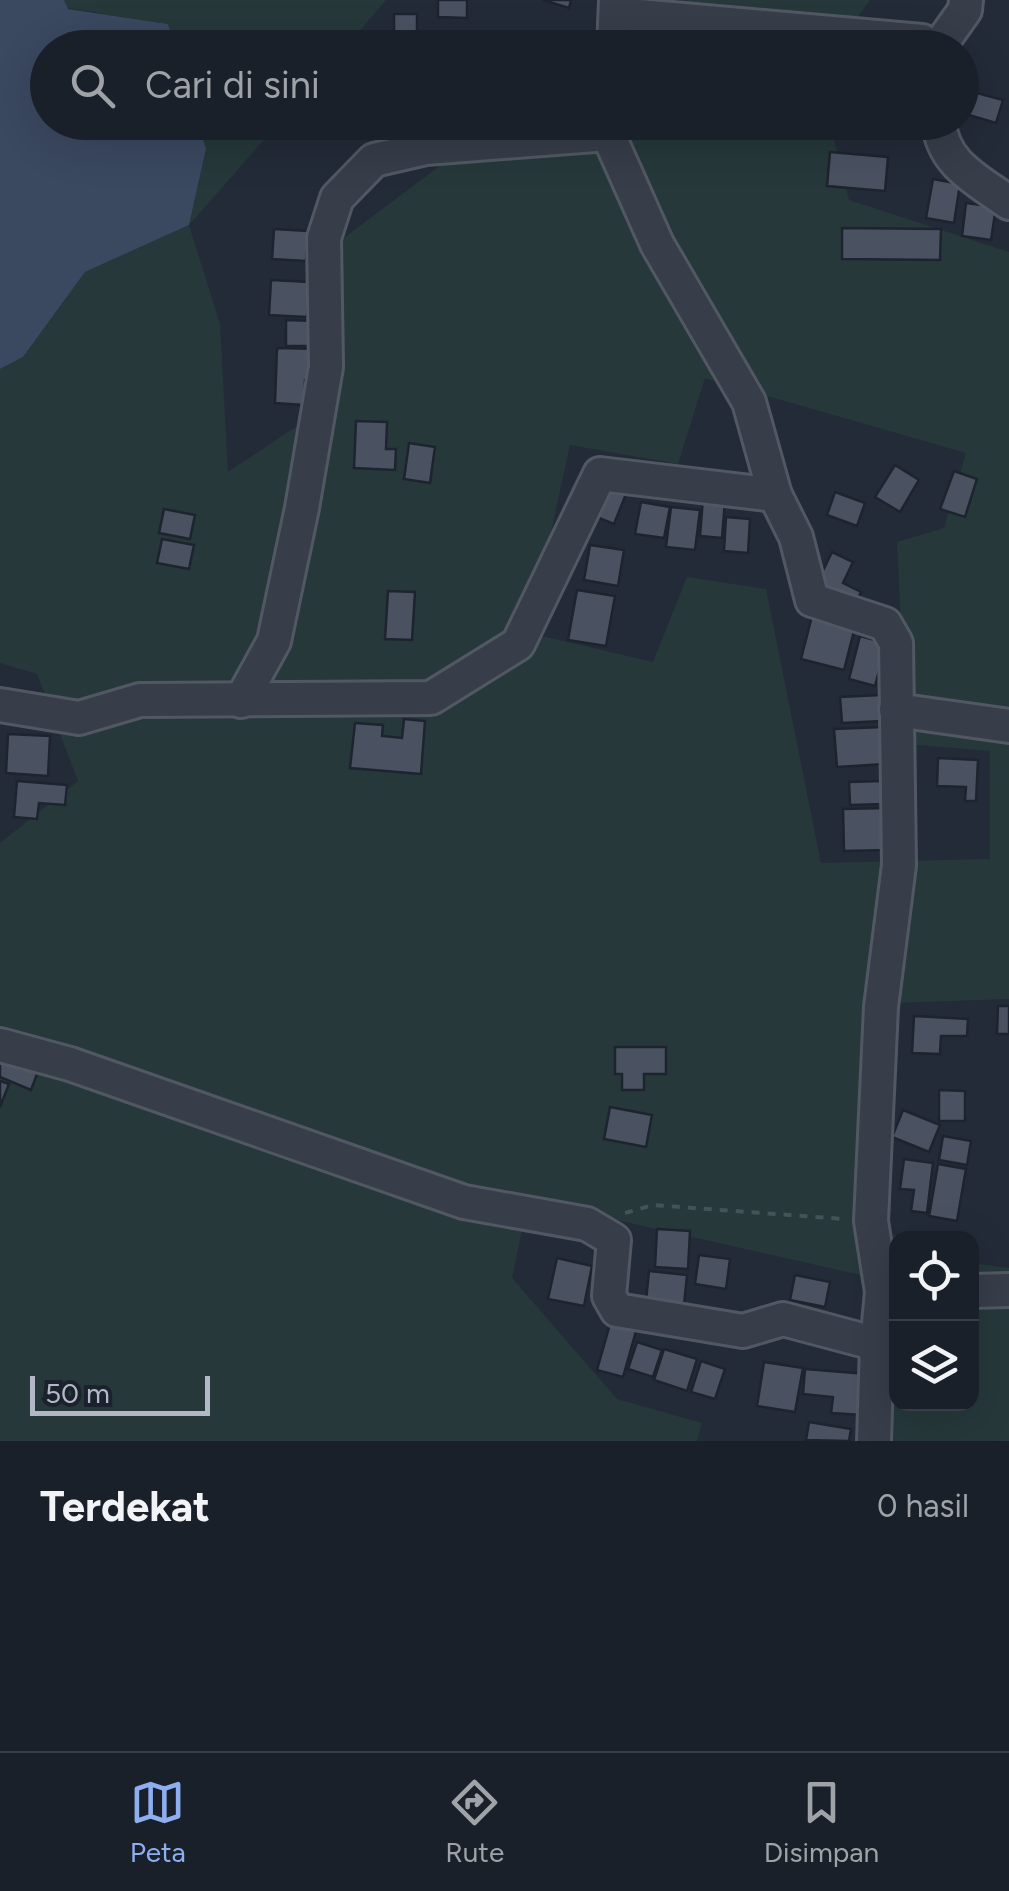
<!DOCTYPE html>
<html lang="id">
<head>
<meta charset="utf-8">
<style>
  :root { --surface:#1a202a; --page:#272d36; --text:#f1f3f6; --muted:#9fa3a8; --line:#383e47; --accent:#8daeef }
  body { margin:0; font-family:Figtree,sans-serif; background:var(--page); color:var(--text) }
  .controls { position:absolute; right:30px; bottom:30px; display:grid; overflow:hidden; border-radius:20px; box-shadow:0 10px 40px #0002 }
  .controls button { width:90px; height:90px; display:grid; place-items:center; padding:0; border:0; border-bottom:2px solid var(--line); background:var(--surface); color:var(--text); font:50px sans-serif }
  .scale { position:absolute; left:30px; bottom:25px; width:180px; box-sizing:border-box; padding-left:10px; border:5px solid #b2b8c5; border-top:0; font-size:28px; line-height:35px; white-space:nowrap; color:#b2b8c5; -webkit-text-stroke:8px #1c222d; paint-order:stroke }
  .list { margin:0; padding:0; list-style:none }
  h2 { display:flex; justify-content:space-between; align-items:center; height:130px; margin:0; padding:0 40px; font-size:42px }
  h2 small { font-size:32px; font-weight:400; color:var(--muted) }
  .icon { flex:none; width:55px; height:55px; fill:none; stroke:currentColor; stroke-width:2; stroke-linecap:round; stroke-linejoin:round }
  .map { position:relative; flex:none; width:1009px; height:1441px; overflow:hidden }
  .search { position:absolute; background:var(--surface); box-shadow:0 10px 40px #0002; left:30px; right:30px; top:30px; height:110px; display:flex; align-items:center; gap:25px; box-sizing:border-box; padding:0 35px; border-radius:55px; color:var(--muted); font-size:38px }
  .sheet { height:310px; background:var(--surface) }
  nav { display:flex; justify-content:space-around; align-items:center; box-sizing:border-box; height:140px; border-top:2px solid var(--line); background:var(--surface); font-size:28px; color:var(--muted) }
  nav a { display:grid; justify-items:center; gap:5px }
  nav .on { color:var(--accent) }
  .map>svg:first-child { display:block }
  .green { fill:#26383a; fill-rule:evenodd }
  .water { fill:#3a4860 }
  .building { fill:#4a5262; stroke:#1e242f; stroke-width:2.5 }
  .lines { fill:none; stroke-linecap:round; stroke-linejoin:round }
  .minor-casing { stroke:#525863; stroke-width:38 }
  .path { stroke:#435357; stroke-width:4; stroke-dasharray:8 8; stroke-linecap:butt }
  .minor { stroke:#373d49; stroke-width:32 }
</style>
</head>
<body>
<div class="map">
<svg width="1009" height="1441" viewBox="0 0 1009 1441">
  <rect width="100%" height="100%" fill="#232b38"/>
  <g class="green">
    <path d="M64,0H386L345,48L175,47L167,24L67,8Z"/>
    <path d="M681,0H870L835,48L682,47Z"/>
    <path d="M198,123H279L189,225L220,324L228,472L318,412L313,261L477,138L602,143L626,123H830L849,200L1009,252V999L893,1003L885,1231L902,1238H896V1283L528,1200L512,1278L617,1399L702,1423L697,1441H0V843L78,781L37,674L0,663V369L23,357L85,272L189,225L206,150ZM705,378L966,453L944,528L897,542L907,744L990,751V859L821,863L766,589L687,577L653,662L529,633L570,445L678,464Z"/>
    <path d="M972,1263L1009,1268V1441H878L886,1394L896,1395V1404H972Z"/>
  </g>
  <path class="water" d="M0,0H64L68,9L168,24L175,47L48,48V122L198,123L206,149L189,225L85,272L23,357L0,369Z"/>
  <g class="building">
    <path d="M438,0H467V18L438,17Z"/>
    <path d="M543,0H571L569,8Z"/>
    <rect x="394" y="14" width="23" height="34"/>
    <path d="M633,32L685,41L684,48H631Z"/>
    <path d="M962,89L1003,100L996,123L962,113Z"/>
    <path d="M401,122H429V127L401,126Z"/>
    <path d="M443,122H461V129H442Z"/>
    <path d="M830,152L888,157L885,191L827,186Z"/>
    <path d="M933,179L960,184L954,223L926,218Z"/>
    <path d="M966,203L996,207L991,240L962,236Z"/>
    <path d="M842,228L941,229L940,260L842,259Z"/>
    <path d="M274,229L308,231L306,261L272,259Z"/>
    <path d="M271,280L309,282L307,317L269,315Z"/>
    <path d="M286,320L316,321L315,346H286Z"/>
    <path d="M277,348L320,349L318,380H305L304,405L275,403Z"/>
    <path d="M356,421L387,422L386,449H396L395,470L354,468Z"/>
    <path d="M409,443L435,447L430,483L404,479Z"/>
    <path d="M895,465L919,480L900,512L875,497Z"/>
    <path d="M954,471L977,479L965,517L940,509Z"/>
    <path d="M602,484L626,494L614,524L589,514Z"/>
    <path d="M835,492L865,503L857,526L827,515Z"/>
    <path d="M703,498L725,500L722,538L700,536Z"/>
    <path d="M641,502L670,507L664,538L635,534Z"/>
    <path d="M671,507L700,510L695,550L666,547Z"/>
    <path d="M164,509L195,515L190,539L159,533Z"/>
    <path d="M726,517L750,519L748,553L724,551Z"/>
    <path d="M162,539L194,545L189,569L157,563Z"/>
    <path d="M590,545L624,550L618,586L584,580Z"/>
    <path d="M832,552L853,562L843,583L861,592L855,604L816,585Z"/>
    <path d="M577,590L615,596L606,646L568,640Z"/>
    <path d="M388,591L415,592L412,640L385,639Z"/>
    <path d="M813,612L856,623L844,670L801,659Z"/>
    <path d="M860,636L886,643L875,686L849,679Z"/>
    <path d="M881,695L882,721L842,723L840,697Z"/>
    <path d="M404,719L425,721L421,774L350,768L355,723L383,725L382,736L402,738Z"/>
    <path d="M883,727L885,764L837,767L834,729Z"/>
    <path d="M8,734L50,736L48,776L6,773Z"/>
    <path d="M938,758L978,760L976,801H965L966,787L937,786Z"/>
    <path d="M17,781L67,785L65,805L39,803L37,819L14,817Z"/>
    <path d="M883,781L884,804L850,805L849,782Z"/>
    <path d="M885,808L886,850L844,851L843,809Z"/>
    <path d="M998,1006H1009V1034H997Z"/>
    <path d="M914,1016L968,1019L967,1036H941L940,1054L912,1053Z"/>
    <path d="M615,1047H666V1074H644V1090H622V1074H615Z"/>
    <path d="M0,1050L40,1066L31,1090L0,1077Z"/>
    <path d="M0,1081L9,1084L0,1107Z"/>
    <path d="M939,1090L965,1091V1121H939Z"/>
    <path d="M610,1107L652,1115L646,1147L604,1139Z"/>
    <path d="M903,1110L940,1125L929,1152L892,1137Z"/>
    <path d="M943,1136L971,1141L967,1165L939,1160Z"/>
    <path d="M904,1159L933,1163L927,1213L911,1211L914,1190L900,1189Z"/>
    <path d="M938,1164L966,1169L957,1221L929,1216Z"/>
    <path d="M657,1229L690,1231L688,1269L655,1267Z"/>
    <path d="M699,1255L730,1259L726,1289L695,1284Z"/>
    <path d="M557,1258L592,1266L584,1306L548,1299Z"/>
    <path d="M649,1271L687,1275L684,1305L646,1301Z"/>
    <path d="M795,1275L830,1282L825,1307L790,1300Z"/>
    <path d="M612,1317L638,1324L623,1377L597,1370Z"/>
    <path d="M637,1342L662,1350L653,1377L628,1369Z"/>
    <path d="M664,1349L697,1359L687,1391L654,1380Z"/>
    <path d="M701,1361L725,1369L715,1399L691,1392Z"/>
    <path d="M764,1362L803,1368L795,1412L757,1406Z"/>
    <path d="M805,1369L867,1374L863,1415L831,1413L833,1397L803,1394Z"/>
    <path d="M809,1422L851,1429L849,1441L806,1440Z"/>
  </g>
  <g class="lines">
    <defs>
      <g id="minor">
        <path d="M616,14L922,41L928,48"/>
        <path d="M614,48L616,0"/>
        <path d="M938,48L965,10L966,0"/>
        <path d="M609,122L608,134L657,244L749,402L775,495L796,537L812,600L885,624L896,643L899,865L881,1007L871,1221L882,1292L877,1344L874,1441"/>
        <path d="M939,122C942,164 978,180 1009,203"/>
        <path d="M241,701L274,641L302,508L326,367L324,238L337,198L374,160L426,148L608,134"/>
        <path d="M0,705L79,718L140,700L431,698L518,644L600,474L775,495"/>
        <path d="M896,710L1009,726"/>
        <path d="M0,1045L70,1064L464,1202L587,1224L614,1240L609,1296L617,1310L743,1331L783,1319L877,1344"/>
        <path d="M972,1291L1009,1290"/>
      </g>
    </defs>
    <use href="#minor" class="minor-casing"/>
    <path class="path" d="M625,1213L653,1205L844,1219"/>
    <use href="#minor" class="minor"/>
  </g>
</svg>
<div class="controls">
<button><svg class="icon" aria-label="locate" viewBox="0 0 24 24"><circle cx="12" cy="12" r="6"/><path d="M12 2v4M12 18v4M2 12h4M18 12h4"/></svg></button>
<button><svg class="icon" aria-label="layers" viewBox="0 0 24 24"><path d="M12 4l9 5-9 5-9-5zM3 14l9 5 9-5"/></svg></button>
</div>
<div class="scale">50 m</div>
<div class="search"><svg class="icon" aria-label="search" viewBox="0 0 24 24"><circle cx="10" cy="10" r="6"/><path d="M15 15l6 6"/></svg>Cari di sini</div>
</div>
<section class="sheet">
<h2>Terdekat<small>0 hasil</small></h2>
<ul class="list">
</ul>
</section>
<nav>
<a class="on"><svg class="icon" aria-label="map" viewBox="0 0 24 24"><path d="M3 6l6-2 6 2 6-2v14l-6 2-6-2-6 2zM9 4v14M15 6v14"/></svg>Peta</a>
<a><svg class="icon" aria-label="directions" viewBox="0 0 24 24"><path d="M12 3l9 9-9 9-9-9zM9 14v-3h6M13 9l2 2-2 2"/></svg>Rute</a>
<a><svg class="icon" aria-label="saved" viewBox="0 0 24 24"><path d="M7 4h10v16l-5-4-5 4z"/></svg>Disimpan</a>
</nav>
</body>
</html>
